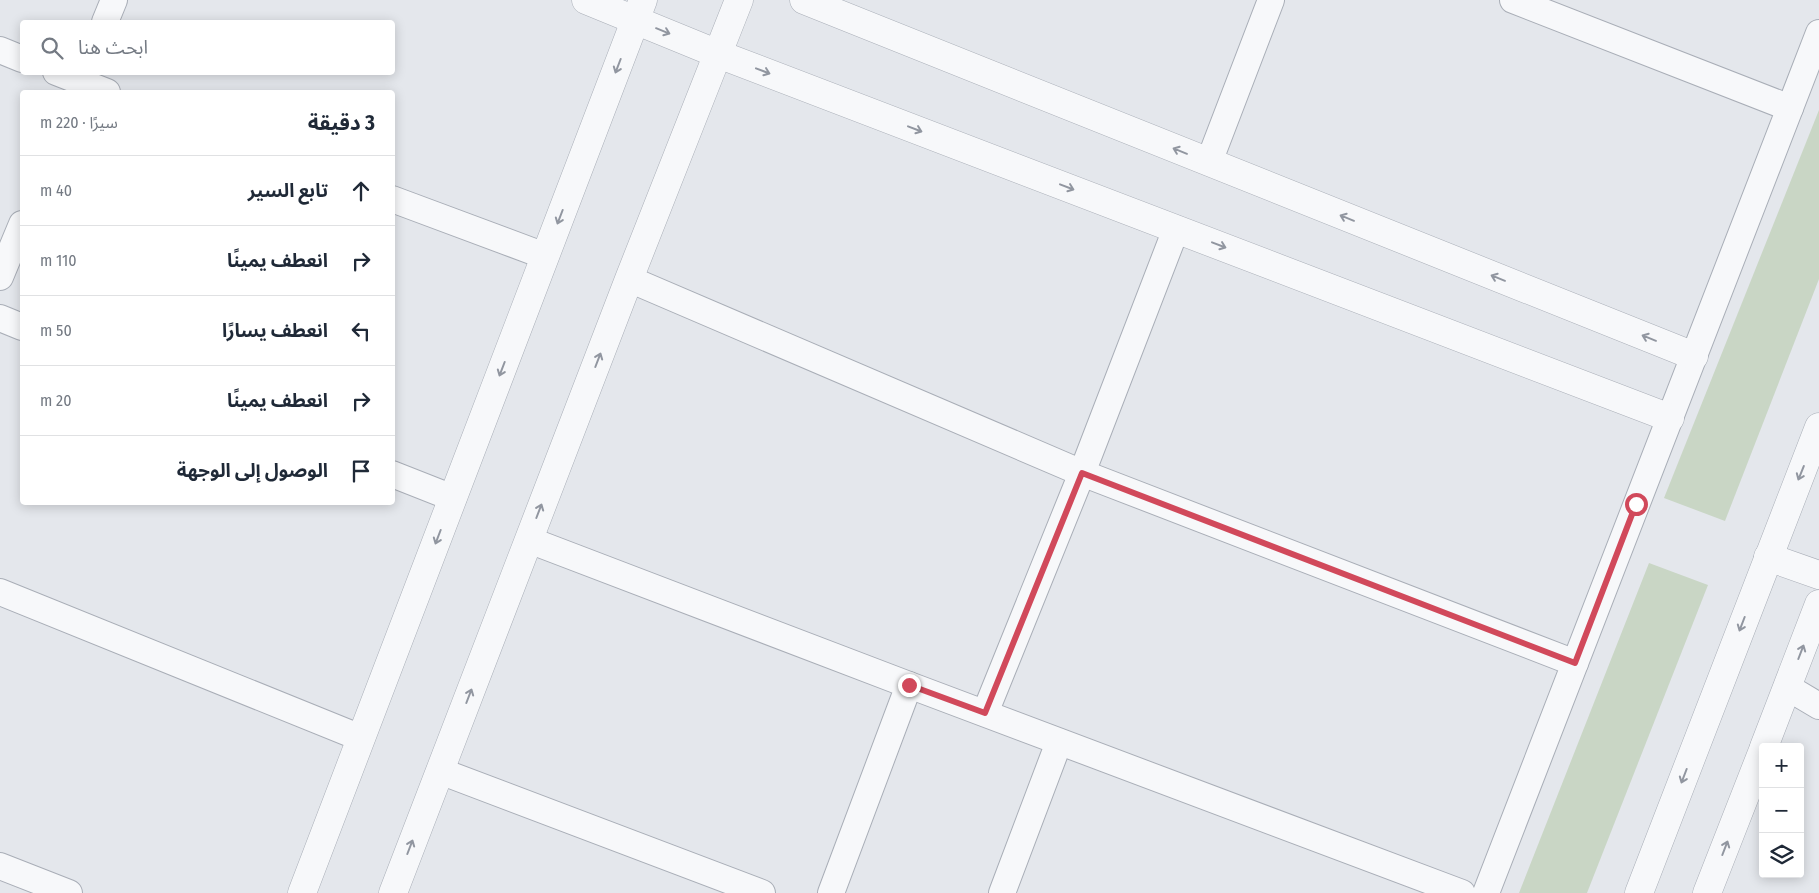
<!DOCTYPE html>
<html lang="ar">
<head>
<meta charset="utf-8">
<style>
  :root { --surface:#fff; --page:#f6f6f7; --text:#1f2937; --muted:#747a83; --line:#e0e1e3 }
  body { margin:0; font-family:"Fira Sans Condensed","Noto Sans Arabic",sans-serif; background:var(--page); color:var(--text); direction:rtl }
  .controls { position:absolute; right:15px; bottom:15px; display:grid; overflow:hidden; border-radius:5px; box-shadow:0 2px 12px #0003 }
  .controls button { width:45px; height:45px; display:grid; place-items:center; padding:0; border:0; border-bottom:1px solid var(--line); background:var(--surface); color:var(--text); font:25px sans-serif }
  .stop { position:absolute; width:15px; height:15px; margin:-11px; border:4px solid #d1495b; border-radius:50%; background:#fff }
  .stop.end { background:#d1495b; border-color:#fff; box-shadow:0 1px 5px #0008 }
  .list { margin:0; padding:0; list-style:none }
  h2 { display:flex; justify-content:space-between; align-items:center; height:65px; margin:0; padding:0 20px; font-size:21px }
  h2 small { font-size:16px; font-weight:400; color:var(--muted) }
  .list li { display:grid; grid-template-columns:32px 1fr auto; gap:15px; align-items:center; box-sizing:border-box; height:70px; padding:0 20px; border-top:1px solid var(--line) }
  .list b { display:block; font-size:19px; white-space:nowrap }
  .list em { font-size:16px; font-style:normal; color:var(--muted) }
  .icon { flex:none; width:28px; height:28px; fill:none; stroke:currentColor; stroke-width:2; stroke-linecap:round; stroke-linejoin:round }
  .map { position:relative; flex:none; width:1819px; height:893px; overflow:hidden; direction:ltr }
  .search { position:absolute; background:var(--surface); box-shadow:0 2px 12px #0003; left:20px; top:20px; width:375px; height:55px; display:flex; align-items:center; gap:12px; box-sizing:border-box; padding:0 18px; border-radius:5px; color:var(--muted); font-size:19px }
  .panel { position:absolute; background:var(--surface); box-shadow:0 2px 12px #0003; left:20px; top:90px; width:375px; height:415px; border-radius:5px; direction:rtl }
  .map>svg:first-child { display:block }
  .green { fill:#c9d6c5 }
  .lines { fill:none; stroke-linecap:round; stroke-linejoin:round }
  .minor-casing { stroke:#a9aeb7; stroke-width:28 }
  .tertiary-casing { stroke:#a9aeb7; stroke-width:29 }
  .minor { stroke:#f7f8fa; stroke-width:26 }
  .tertiary { stroke:#f7f8fa; stroke-width:28 }
  .oneway { stroke:#9196a0 }
  .route { stroke:#d1495b; stroke-width:6 }
</style>
</head>
<body>
<div class="map">
<svg width="1819" height="893" viewBox="0 0 1819 893">
  <rect width="100%" height="100%" fill="#e4e7ec"/>
  <g class="green">
    <path d="M1819,110V279L1725,521L1664,498Z"/>
    <path d="M1649,563L1708,585L1587,893H1519Z"/>
  </g>
  <g class="lines">
    <defs>
      <g id="minor">
        <path d="M1513,0L1790,108"/>
        <path d="M105,22L114,0"/>
        <path d="M0,50L22,59"/>
        <path d="M56,72L107,92"/>
        <path d="M1209,162L1271,0"/>
        <path d="M392,199L545,256"/>
        <path d="M0,277L22,224"/>
        <path d="M629,279L1082,473L1575,663"/>
        <path d="M0,318L22,327"/>
        <path d="M392,474L453,498"/>
        <path d="M529,540L909,685L1462,893"/>
        <path d="M0,592L361,738"/>
        <path d="M1787,687L1819,706"/>
        <path d="M985,713L1082,473L1176,229"/>
        <path d="M440,771L762,893"/>
        <path d="M0,866L69,893"/>
        <path d="M831,893L909,685"/>
        <path d="M1002,893L1059,742"/>
        <path d="M1486,893L1819,33"/>
      </g>
      <g id="tertiary">
        <path d="M586,0L718,54L1670,418"/>
        <path d="M804,0L1694,356"/>
        <path d="M1768,557L1819,575"/>
        <path d="M1764,747L1819,604"/>
        <path d="M302,893L643,0"/>
        <path d="M393,893L629,279L739,0"/>
        <path d="M1639,893L1819,427"/>
        <path d="M1707,893L1763,750"/>
      </g>
    </defs>
    <use href="#minor" class="minor-casing"/>
    <use href="#tertiary" class="tertiary-casing"/>
    <use href="#minor" class="minor"/>
    <use href="#tertiary" class="tertiary"/>
  </g>
  <defs><path id="oneway-shaft" d="M-6 0H5M1.5-3L5.5 0L1.5 3" fill="none" stroke-width="1.6" stroke-linecap="round" stroke-linejoin="round" transform="scale(1.25)"/></defs>
  <g class="oneway">
    <use href="#oneway-shaft" transform="translate(663 31) rotate(22)"/>
    <use href="#oneway-shaft" transform="translate(618 66) rotate(111)"/>
    <use href="#oneway-shaft" transform="translate(763 71) rotate(21)"/>
    <use href="#oneway-shaft" transform="translate(915 129) rotate(21)"/>
    <use href="#oneway-shaft" transform="translate(1180 151) rotate(-158)"/>
    <use href="#oneway-shaft" transform="translate(1067 187) rotate(21)"/>
    <use href="#oneway-shaft" transform="translate(560 217) rotate(111)"/>
    <use href="#oneway-shaft" transform="translate(1347 218) rotate(-158)"/>
    <use href="#oneway-shaft" transform="translate(1219 245) rotate(21)"/>
    <use href="#oneway-shaft" transform="translate(1498 278) rotate(-158)"/>
    <use href="#oneway-shaft" transform="translate(1649 338) rotate(-158)"/>
    <use href="#oneway-shaft" transform="translate(598 360) rotate(-69)"/>
    <use href="#oneway-shaft" transform="translate(502 369) rotate(111)"/>
    <use href="#oneway-shaft" transform="translate(1801 473) rotate(112)"/>
    <use href="#oneway-shaft" transform="translate(539 511) rotate(-69)"/>
    <use href="#oneway-shaft" transform="translate(438 537) rotate(111)"/>
    <use href="#oneway-shaft" transform="translate(1742 624) rotate(111)"/>
    <use href="#oneway-shaft" transform="translate(1801 652) rotate(-69)"/>
    <use href="#oneway-shaft" transform="translate(469 696) rotate(-69)"/>
    <use href="#oneway-shaft" transform="translate(1684 776) rotate(111)"/>
    <use href="#oneway-shaft" transform="translate(410 847) rotate(-69)"/>
    <use href="#oneway-shaft" transform="translate(1725 848) rotate(-69)"/>
  </g>
  <g class="lines">
    <path class="route" d="M909,685L985,713L1082,473L1575,663L1636,504"/>
  </g>
</svg>
<div class="controls">
<button>+</button>
<button>−</button>
<button><svg class="icon" aria-label="layers" viewBox="0 0 24 24"><path d="M12 4l9 5-9 5-9-5zM3 14l9 5 9-5"/></svg></button>
</div>
<div class="stop" style="left:1636px;top:504px"></div>
<div class="stop end" style="left:909px;top:685px"></div>
<div class="search"><svg class="icon" aria-label="search" viewBox="0 0 24 24"><circle cx="10" cy="10" r="6"/><path d="M15 15l6 6"/></svg>ابحث هنا</div>
<section class="panel">
<h2>3 دقيقة<small>سيرًا · 220 m</small></h2>
<ul class="list">
<li><svg class="icon" aria-label="ahead" viewBox="0 0 24 24"><path d="M12 20V5M6 11l6-6 6 6"/></svg><div><b>تابع السير</b></div><em>40 m</em></li>
<li><svg class="icon" aria-label="right" viewBox="0 0 24 24"><path d="M7 20v-9h11M14 6l5 5-5 5"/></svg><div><b>انعطف يمينًا</b></div><em>110 m</em></li>
<li><svg class="icon" aria-label="left" viewBox="0 0 24 24"><path d="M17 20v-9H6M10 6l-5 5 5 5"/></svg><div><b>انعطف يسارًا</b></div><em>50 m</em></li>
<li><svg class="icon" aria-label="right" viewBox="0 0 24 24"><path d="M7 20v-9h11M14 6l5 5-5 5"/></svg><div><b>انعطف يمينًا</b></div><em>20 m</em></li>
<li><svg class="icon" aria-label="arrive" viewBox="0 0 24 24"><path d="M6 21V4h12l-3 4 3 4H6"/></svg><div><b>الوصول إلى الوجهة</b></div></li>
</ul>
</section>
</div>
</body>
</html>
